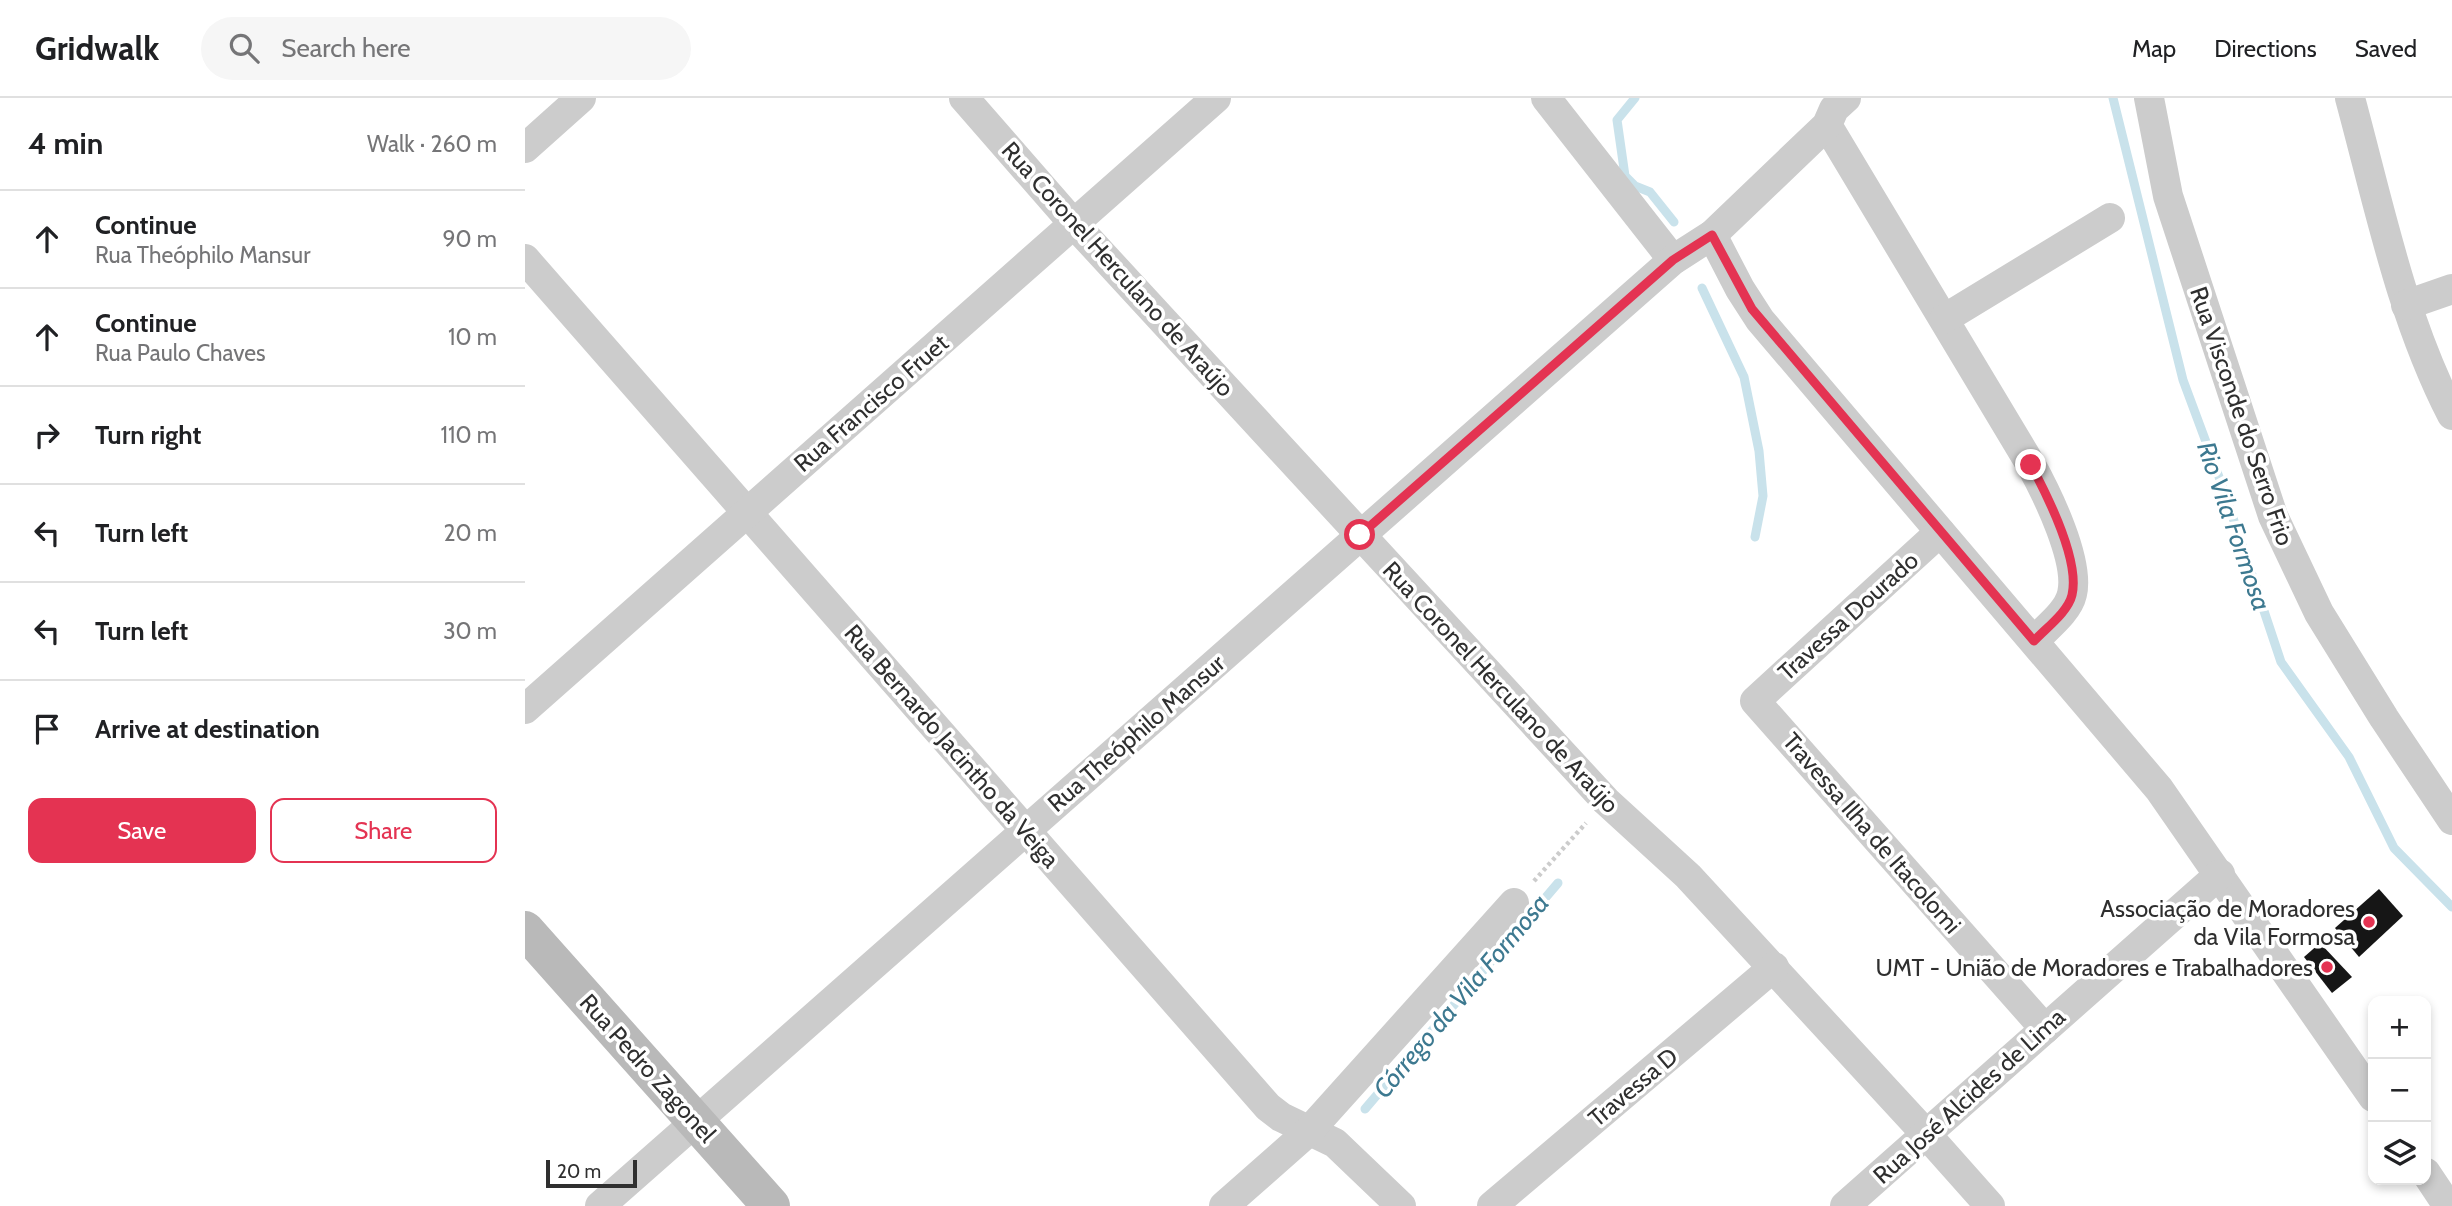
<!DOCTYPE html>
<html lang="en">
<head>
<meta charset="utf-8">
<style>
  :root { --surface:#fff; --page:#f6f6f6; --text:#202124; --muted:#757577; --line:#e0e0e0; --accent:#e43352 }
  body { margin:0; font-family:Cabin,sans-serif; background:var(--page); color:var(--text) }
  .controls { position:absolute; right:21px; bottom:21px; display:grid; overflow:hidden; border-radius:14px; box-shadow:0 4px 10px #0003 }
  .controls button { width:63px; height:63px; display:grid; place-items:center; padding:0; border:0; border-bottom:2px solid var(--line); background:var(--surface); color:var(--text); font:35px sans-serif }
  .scale { position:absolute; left:21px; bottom:18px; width:91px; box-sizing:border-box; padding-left:7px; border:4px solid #2f2f2f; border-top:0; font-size:19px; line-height:24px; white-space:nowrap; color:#2f2f2f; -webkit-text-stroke:5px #fff; paint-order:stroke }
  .stop { position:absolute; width:21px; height:21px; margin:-16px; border:5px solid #e43352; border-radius:50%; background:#fff }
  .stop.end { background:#e43352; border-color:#fff; box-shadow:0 2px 7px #0008 }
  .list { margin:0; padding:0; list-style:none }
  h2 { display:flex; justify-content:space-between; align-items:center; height:91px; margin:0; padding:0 28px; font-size:30px }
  h2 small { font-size:23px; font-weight:400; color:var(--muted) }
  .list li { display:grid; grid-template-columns:46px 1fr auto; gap:21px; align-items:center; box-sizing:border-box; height:98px; padding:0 28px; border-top:2px solid var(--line) }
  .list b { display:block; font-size:26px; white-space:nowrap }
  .list p { margin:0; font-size:23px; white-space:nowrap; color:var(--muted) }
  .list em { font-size:23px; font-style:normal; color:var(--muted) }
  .actions { display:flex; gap:14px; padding:21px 28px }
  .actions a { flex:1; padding:16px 0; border:2px solid var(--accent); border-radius:14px; text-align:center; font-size:24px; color:var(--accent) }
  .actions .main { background:var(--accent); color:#fff }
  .icon { flex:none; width:38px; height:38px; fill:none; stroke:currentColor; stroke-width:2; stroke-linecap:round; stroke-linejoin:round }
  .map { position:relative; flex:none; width:1927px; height:1108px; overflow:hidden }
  header { display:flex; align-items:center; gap:42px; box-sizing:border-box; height:98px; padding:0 35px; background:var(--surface); border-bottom:2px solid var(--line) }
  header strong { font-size:33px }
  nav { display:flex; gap:38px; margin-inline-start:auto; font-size:24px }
  .search { width:490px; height:63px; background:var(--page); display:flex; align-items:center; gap:18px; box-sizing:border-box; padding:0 24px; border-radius:38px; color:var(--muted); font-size:26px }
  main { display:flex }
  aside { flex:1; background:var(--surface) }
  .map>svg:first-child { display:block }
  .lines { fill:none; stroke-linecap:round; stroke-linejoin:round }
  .stream { stroke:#c9e2eb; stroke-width:9 }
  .building { fill:#161616 }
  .path { stroke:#ccc; stroke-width:4.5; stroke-dasharray:3.5 3.5; stroke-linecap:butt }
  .street { stroke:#ccc; stroke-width:30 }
  .secondary { stroke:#b9b9b9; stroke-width:38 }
  .route { stroke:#e43352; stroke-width:9 }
  .poi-dot { fill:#e43352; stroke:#fff; stroke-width:2.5 }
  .labels { text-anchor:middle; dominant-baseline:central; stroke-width:7; stroke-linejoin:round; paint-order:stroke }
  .street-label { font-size:24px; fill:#2f2f2f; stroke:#fff }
  .poi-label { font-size:24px; fill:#2f2f2f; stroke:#fff; text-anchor:end }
  .water-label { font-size:26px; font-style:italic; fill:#3d7990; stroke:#fff }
</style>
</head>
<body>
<header>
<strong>Gridwalk</strong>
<div class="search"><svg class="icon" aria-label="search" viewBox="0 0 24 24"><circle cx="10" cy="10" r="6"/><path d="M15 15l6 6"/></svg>Search here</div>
<nav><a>Map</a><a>Directions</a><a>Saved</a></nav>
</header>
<main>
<aside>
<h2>4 min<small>Walk · 260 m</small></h2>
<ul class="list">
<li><svg class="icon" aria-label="ahead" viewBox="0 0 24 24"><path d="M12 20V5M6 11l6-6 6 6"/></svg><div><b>Continue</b><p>Rua Theóphilo Mansur</p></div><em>90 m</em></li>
<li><svg class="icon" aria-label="ahead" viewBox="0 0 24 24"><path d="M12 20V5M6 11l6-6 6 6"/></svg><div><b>Continue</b><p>Rua Paulo Chaves</p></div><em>10 m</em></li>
<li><svg class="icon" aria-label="right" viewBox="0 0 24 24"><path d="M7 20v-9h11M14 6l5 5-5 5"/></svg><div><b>Turn right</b></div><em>110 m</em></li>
<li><svg class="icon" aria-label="left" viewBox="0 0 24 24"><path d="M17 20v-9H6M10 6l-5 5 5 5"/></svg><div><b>Turn left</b></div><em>20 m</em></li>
<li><svg class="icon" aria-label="left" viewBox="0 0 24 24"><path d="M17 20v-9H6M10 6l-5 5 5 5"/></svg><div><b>Turn left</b></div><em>30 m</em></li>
<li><svg class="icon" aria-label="arrive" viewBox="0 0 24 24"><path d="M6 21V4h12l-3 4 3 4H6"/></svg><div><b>Arrive at destination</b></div></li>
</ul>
<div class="actions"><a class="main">Save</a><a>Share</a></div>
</aside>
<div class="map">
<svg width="1927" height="1108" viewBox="0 0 1927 1108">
  <rect width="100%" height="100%" fill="#fff"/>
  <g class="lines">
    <g class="stream">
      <path d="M1110,0L1092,22L1100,78L1110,88L1125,94L1149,124"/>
      <path d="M1588,0L1658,282L1697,387L1756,564L1824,659L1869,750L1927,809"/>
      <path d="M1177,190L1219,279L1234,353L1238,398L1230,439"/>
      <path d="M840,1011L1033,785"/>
    </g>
  </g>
  <g class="building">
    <path d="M1854,791L1878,818L1834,859L1810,830Z"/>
    <path d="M1795,845L1827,879L1807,895L1779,859Z"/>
  </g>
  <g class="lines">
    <path class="path" d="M1009,783L1061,725"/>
    <g class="street">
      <path d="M439,0L549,126L1081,703L1163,778L1401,1036L1465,1108"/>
      <path d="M1021,0L1148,162"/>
      <path d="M1624,0L1643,98L1748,418L1794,515L1859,620L1927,722"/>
      <path d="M1825,0C1854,107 1876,218 1927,317"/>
      <path d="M1302,27L1506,367C1522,396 1555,463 1547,496C1543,514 1521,530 1509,543"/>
      <path d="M0,50L56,0"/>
      <path d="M1187,137L1215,191L1235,222L1634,691L1848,999"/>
      <path d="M0,161L743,1009L756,1019L810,1045L876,1108"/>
      <path d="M1881,207L1927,191"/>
      <path d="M1419,221L1585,120"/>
      <path d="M1415,434L1230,603L1520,931"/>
      <path d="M0,611L691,0"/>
      <path d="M1901,1075L1923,1108"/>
      <path d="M75,1108L1148,162L1187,137L1302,27L1309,11L1321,0"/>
      <path d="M699,1108L784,1033L989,805"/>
      <path d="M967,1108L1249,869"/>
      <path d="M1320,1108L1695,776"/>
    </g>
    <path class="secondary" d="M0,832L246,1108"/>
  </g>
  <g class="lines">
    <path class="route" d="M835,437L1148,162L1187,137L1227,211L1509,543C1521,530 1543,514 1547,497C1555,463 1522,397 1506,367"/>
  </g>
  <g class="poi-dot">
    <circle cx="1844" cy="824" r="7"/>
    <circle cx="1802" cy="869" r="7"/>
  </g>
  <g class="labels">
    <g class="street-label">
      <text transform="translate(593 171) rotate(48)">Rua Coronel Herculano de Araújo</text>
      <text transform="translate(346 305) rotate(-41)">Rua Francisco Fruet</text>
      <text transform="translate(1717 318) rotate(71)">Rua Visconde do Serro Frio</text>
      <text transform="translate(1323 518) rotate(-42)">Travessa Dourado</text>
      <text transform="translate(976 589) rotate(47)">Rua Coronel Herculano de Araújo</text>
      <text transform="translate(611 635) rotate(-41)">Rua Theóphilo Mansur</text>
      <text transform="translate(427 648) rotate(49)">Rua Bernardo Jacintho da Veiga</text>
      <text transform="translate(1347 735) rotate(49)">Travessa Ilha de Itacolomi</text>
      <text transform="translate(123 970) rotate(48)">Rua Pedro Zagonel</text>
      <text transform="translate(1108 989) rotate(-40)">Travessa D</text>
      <text transform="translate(1444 998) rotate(-42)">Rua José Alcides de Lima</text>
    </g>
    <g class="poi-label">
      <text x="1830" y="810">Associação de Moradores<tspan x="1830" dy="28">da Vila Formosa</tspan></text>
      <text x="1788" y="869">UMT - União de Moradores e Trabalhadores</text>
    </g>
    <g class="water-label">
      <text transform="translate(1709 428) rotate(71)">Rio Vila Formosa</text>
      <text transform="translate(936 898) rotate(-50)">Córrego da Vila Formosa</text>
    </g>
  </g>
</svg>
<div class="controls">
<button>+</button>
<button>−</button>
<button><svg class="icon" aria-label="layers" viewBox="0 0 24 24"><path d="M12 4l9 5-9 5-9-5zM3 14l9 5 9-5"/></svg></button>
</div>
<div class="scale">20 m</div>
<div class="stop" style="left:835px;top:437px"></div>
<div class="stop end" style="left:1506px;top:367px"></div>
</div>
</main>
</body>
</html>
